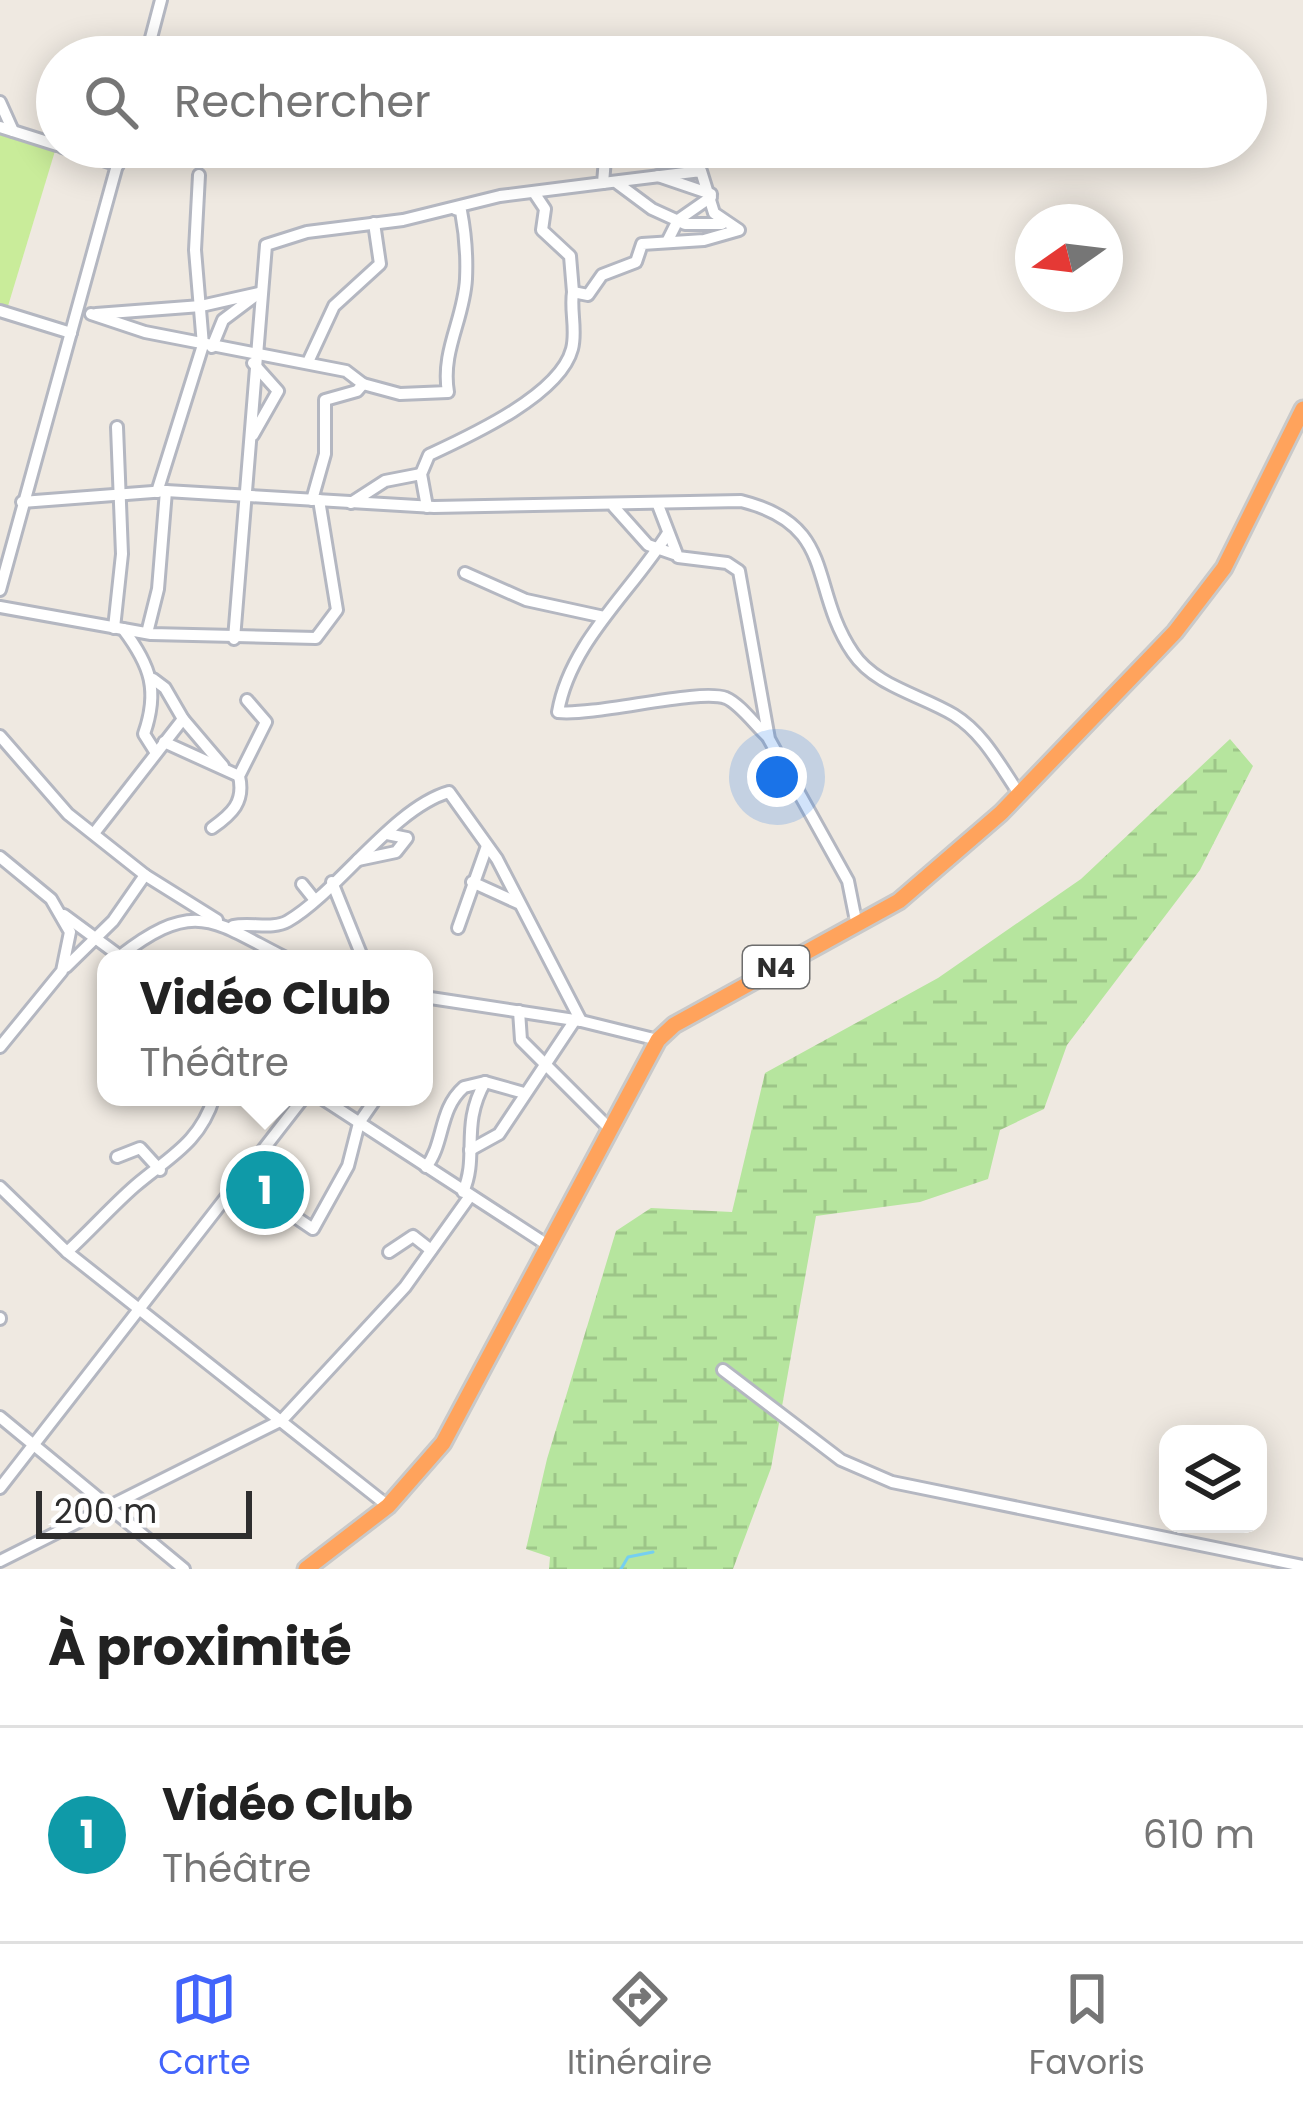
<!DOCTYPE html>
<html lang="fr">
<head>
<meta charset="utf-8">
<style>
  :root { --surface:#fff; --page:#f2f2f2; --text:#222; --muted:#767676; --line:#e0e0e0; --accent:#4264fb }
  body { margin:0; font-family:Poppins,sans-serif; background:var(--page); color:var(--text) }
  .controls { position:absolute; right:36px; bottom:36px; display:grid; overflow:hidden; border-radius:24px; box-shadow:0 6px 30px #0003 }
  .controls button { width:108px; height:108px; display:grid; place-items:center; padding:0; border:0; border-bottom:3px solid var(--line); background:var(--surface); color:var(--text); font:60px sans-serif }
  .compass { position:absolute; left:1015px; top:204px; width:108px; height:108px; border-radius:50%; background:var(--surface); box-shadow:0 6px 30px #0003; rotate:256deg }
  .scale { position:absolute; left:36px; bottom:30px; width:216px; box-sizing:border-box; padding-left:12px; border:6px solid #2e2e2e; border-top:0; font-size:33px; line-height:42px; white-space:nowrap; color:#2e2e2e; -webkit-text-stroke:9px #fff; paint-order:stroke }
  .you { position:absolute; left:777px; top:777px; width:42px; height:42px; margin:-30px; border:9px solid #fff; border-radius:50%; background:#1a73e8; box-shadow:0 0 0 18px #1a73e833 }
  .badge { display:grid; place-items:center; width:78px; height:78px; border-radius:50%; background:var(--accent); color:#fff; font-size:39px; font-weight:700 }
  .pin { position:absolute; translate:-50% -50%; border:6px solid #fff; box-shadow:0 3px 12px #0006 }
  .popup { position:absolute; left:97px; top:950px; width:336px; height:156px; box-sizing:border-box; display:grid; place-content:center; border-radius:24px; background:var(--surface); filter:drop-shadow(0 3px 9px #0005); font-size:39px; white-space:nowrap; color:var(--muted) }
  .popup b { font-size:45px; color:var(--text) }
  .popup::after { content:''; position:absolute; left:50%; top:100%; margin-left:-24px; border:24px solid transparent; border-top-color:var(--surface) }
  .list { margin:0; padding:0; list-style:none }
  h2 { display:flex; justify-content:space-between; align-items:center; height:156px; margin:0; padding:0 48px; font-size:51px }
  h2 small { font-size:39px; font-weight:400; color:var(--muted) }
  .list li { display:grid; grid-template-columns:78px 1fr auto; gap:36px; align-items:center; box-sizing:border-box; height:216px; padding:0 48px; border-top:3px solid var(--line) }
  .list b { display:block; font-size:45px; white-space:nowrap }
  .list p { margin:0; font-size:39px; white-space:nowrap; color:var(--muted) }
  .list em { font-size:39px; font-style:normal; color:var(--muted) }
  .icon { flex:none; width:66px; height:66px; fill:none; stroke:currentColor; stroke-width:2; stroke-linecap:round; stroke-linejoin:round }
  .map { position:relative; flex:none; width:1303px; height:1569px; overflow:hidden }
  .search { position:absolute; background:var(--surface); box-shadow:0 6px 30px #0003; left:36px; right:36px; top:36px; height:132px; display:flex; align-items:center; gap:30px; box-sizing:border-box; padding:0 42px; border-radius:66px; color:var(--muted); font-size:45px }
  .sheet { height:372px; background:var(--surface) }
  nav { display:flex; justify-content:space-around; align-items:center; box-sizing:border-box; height:168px; border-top:3px solid var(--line); background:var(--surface); font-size:33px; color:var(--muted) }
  nav a { display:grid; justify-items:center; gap:6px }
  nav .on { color:var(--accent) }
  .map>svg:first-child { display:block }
  .wetland { fill:url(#wetland-marsh) }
  .pitch { fill:#c9ec9a }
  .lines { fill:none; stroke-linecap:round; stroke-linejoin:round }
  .stream { stroke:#75cff0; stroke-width:3 }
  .minor-casing { stroke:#b4b7c1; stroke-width:16 }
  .highway-casing { stroke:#c9c9c9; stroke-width:21 }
  .minor { stroke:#fff; stroke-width:10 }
  .highway { stroke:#ffa35c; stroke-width:15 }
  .labels { text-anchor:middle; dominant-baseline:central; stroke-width:9; stroke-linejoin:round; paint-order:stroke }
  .shield { fill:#fff; stroke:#6d6d6d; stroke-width:3 }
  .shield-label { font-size:27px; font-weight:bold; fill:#2e2e2e }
</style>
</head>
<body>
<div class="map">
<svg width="1303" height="1569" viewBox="0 0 1303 1569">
  <defs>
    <pattern id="wetland-marsh" width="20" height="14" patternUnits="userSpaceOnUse" patternTransform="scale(3)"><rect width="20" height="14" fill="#b6e59e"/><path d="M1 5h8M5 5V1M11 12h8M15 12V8" fill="none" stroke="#9dc588"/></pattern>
  </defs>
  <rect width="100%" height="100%" fill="#efe9e1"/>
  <path class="wetland" d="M1230,739L1253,766L1200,870L1067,1045L1044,1109L1000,1130L988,1179L920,1202L816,1216L771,1468L733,1569H549L550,1557L526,1549L547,1459L616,1231L651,1208L732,1212L765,1073L938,978L1081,879Z"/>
  <path class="pitch" d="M0,134L55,151L8,306L0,304Z"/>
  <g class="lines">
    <path class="stream" d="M621,1569L628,1557L653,1552"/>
    <defs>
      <g id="minor">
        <path d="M146,57L161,0"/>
        <path d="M0,102L13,131"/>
        <path d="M0,127L57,145"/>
        <path d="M62,147L118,165"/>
        <path d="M658,176L711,194"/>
        <path d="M617,183L652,209L685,224H722"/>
        <path d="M535,194L545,209L542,230L570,256L573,292"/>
        <path d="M667,242L678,220L711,197"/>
        <path d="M0,311L71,333"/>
        <path d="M91,314L145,332L346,371L363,384L357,391L325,400V454L312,500"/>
        <path d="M96,314L201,306L259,293L223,320L212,347"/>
        <path d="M308,362L334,306L380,264L374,223"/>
        <path d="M253,363L278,391L253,435"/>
        <path d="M363,384L400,394L448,392C441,351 464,319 466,279C467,258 465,232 461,211L455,209"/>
        <path d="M157,492L203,345L195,250L199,175"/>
        <path d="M22,502L166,491L434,507L741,501C838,525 808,587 853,653C875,686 921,695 954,715C983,733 999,764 1018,792"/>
        <path d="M351,503L385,481L421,474"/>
        <path d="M658,505L678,557L727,563L739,571L769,739L848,881L857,926"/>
        <path d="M427,507L421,474L429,455C470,436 560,395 572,349C577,330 570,311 573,292L588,295L602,275L636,262L642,244L704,240L739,230L714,213L701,171L603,183"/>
        <path d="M614,507L648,545L674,554"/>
        <path d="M668,533C632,591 570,642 558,712C597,716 699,688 726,698C740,704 755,725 767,736"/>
        <path d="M465,573L526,600L604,617"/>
        <path d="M0,590L122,147"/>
        <path d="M0,607L151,634L316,638L337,610L319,500"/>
        <path d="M114,628L122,554L117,427"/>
        <path d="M123,629C151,666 159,691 144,734L156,753"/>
        <path d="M147,633L158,589L166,491"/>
        <path d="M234,639L266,245L307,232L403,220L500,196L603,183L606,147"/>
        <path d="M183,719L223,766"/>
        <path d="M0,736L68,814L145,875"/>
        <path d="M164,742L239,776"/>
        <path d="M212,828C232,814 245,802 239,776L266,722L247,700"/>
        <path d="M95,832L183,719L165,688L153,679"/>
        <path d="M0,857L51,899L70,932L62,971L0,1047"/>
        <path d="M358,860L396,852L407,838L387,834"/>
        <path d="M332,882L363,959"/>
        <path d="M472,882L518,903"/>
        <path d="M302,884L314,899"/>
        <path d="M64,915L121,957"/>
        <path d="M233,926C250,922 273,930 288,921C338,892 393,808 449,792L497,859L581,1021"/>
        <path d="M458,928L487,846"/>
        <path d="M120,956C197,896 215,923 288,959"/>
        <path d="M66,967L113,921L145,875L217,920"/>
        <path d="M424,997L581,1021L658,1040"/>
        <path d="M519,1011L521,1040L609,1128"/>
        <path d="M320,1097L549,1246"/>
        <path d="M470,1150L499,1134L575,1020"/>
        <path d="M117,1157L140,1148L160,1170"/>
        <path d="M426,1167C445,1143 438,1110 464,1087L485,1082L524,1093"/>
        <path d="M242,1181L313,1229L348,1166L359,1123L377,1097"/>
        <path d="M0,1187L67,1252L388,1506"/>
        <path d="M463,1192C479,1156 460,1126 485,1082"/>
        <path d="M67,1252C90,1231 112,1206 135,1186C169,1157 200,1143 214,1097"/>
        <path d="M389,1252L413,1236L431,1250"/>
        <path d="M0,1318V1319"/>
        <path d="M723,1370L841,1460L892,1482L1303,1566"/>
        <path d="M0,1417L184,1569"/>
        <path d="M0,1488L304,1097"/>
        <path d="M0,1561L282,1420L405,1287L470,1196"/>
      </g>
      <path id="highway" d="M306,1569L388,1506L443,1443L658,1040L674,1025L899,901L1001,813L1175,632L1224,568L1303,409"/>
    </defs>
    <use href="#minor" class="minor-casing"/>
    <use href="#highway" class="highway-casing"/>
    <use href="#minor" class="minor"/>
    <use href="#highway" class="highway"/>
  </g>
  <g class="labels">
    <rect class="shield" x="743" y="946" width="66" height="42" rx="9"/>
    <g class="shield-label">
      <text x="776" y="967">N4</text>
    </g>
  </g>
</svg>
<div class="controls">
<button><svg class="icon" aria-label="layers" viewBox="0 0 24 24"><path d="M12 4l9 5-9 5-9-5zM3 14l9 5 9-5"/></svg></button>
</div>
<svg class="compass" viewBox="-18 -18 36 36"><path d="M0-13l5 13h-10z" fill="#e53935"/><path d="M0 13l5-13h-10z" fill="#767676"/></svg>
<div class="scale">200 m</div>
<div class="you"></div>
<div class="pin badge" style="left:265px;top:1190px;background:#0f9aa8">1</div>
<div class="popup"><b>Vidéo Club</b>Théâtre</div>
<div class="search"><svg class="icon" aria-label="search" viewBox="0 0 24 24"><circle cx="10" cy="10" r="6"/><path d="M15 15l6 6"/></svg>Rechercher</div>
</div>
<section class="sheet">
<h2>À proximité<small></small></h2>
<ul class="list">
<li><span class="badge" style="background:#0f9aa8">1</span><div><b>Vidéo Club</b><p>Théâtre</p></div><em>610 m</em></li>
</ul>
</section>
<nav>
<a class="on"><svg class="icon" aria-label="map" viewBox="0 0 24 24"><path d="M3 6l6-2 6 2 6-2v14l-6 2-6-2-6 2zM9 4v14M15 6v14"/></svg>Carte</a>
<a><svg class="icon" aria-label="directions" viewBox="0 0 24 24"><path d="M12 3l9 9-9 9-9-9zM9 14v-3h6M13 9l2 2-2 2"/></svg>Itinéraire</a>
<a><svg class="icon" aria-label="saved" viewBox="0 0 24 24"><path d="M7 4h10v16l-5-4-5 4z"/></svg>Favoris</a>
</nav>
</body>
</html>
